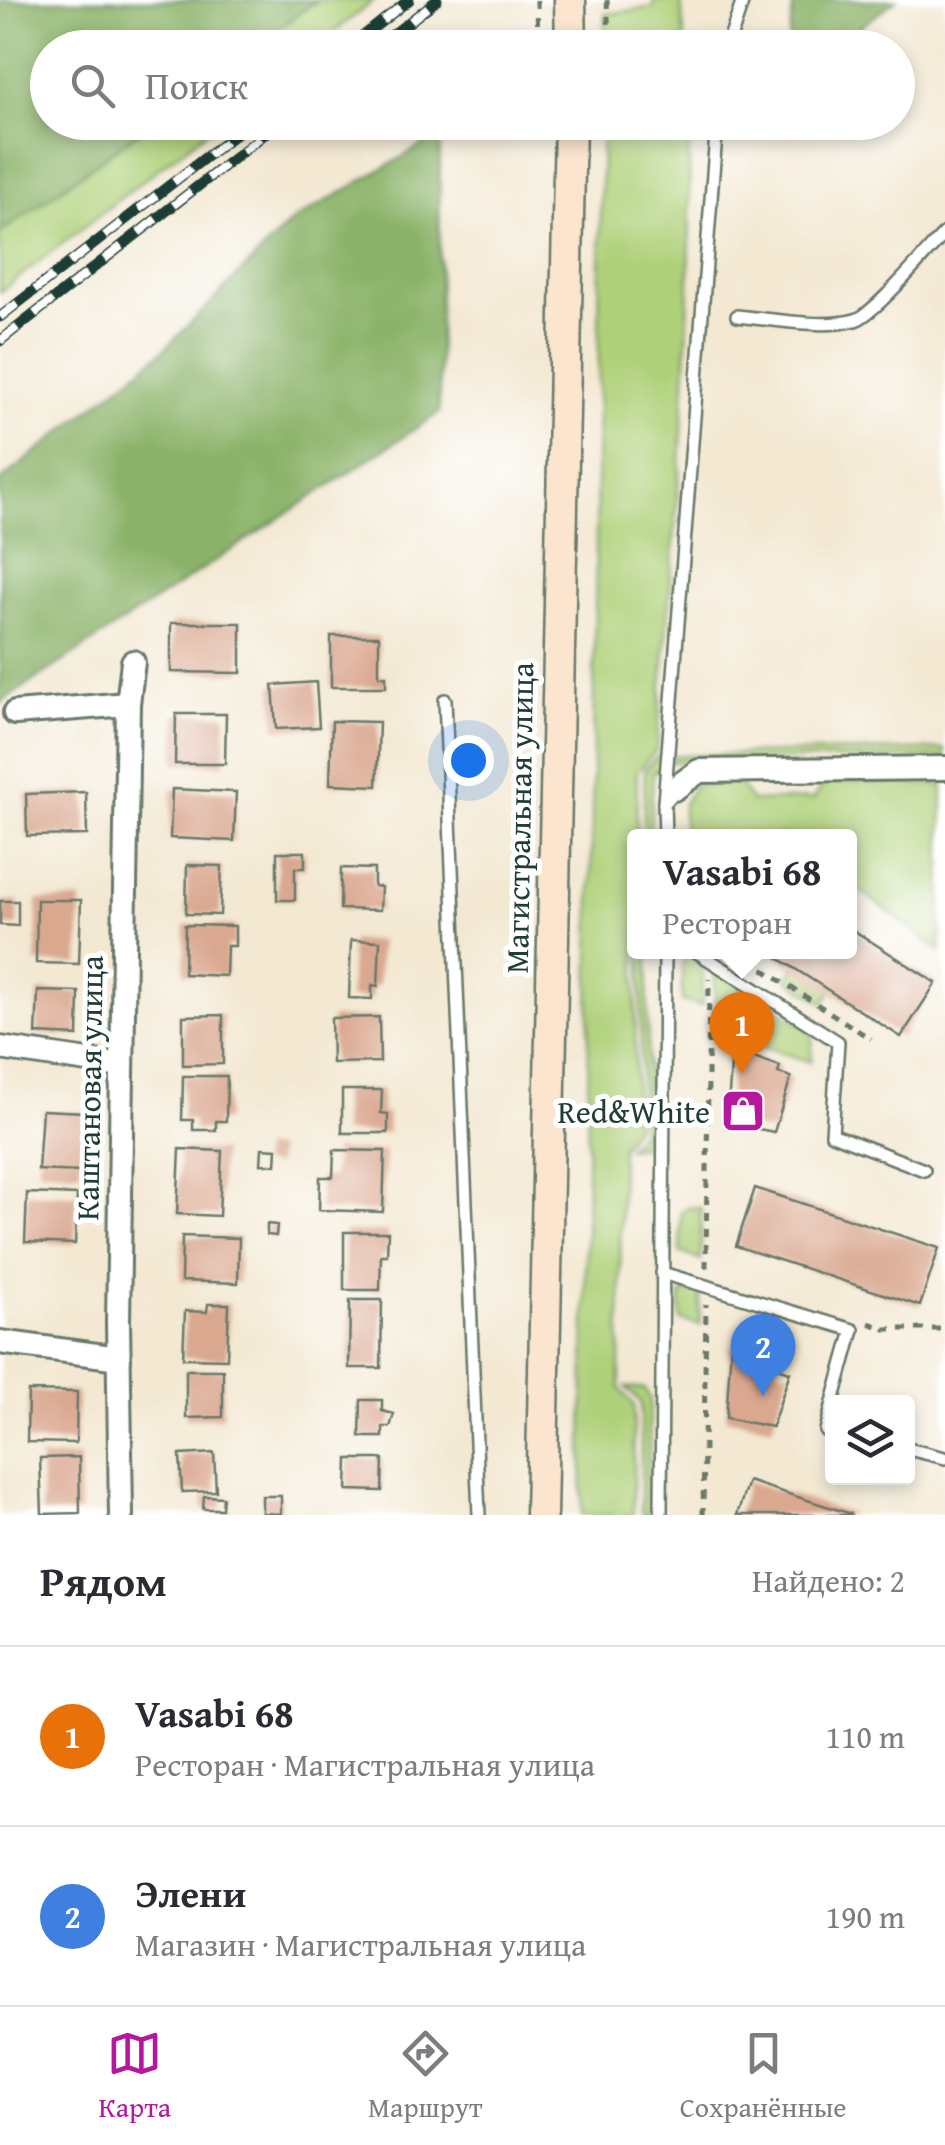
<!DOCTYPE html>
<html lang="ru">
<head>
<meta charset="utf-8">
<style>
  :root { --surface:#fff; --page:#f2f2f3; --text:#2b2b33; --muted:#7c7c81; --line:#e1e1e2; --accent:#b5179e }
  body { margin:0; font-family:"Gentium Book Plus",serif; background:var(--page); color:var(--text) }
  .controls { position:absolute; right:30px; bottom:30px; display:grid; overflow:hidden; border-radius:10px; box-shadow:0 5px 15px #0003 }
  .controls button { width:90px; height:90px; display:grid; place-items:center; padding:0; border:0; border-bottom:2px solid var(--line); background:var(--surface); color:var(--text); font:50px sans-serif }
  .you { position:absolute; left:468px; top:760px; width:35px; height:35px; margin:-25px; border:8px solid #fff; border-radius:50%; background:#1a73e8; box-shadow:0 0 0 15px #1a73e833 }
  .badge { display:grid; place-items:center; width:65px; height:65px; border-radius:50%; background:var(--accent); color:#fff; font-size:32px; font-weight:700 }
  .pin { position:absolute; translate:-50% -82px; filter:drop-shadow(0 2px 5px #0008) }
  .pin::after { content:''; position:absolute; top:52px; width:35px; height:30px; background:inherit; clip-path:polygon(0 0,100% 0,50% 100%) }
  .popup { position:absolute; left:627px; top:829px; width:230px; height:130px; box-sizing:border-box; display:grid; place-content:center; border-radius:10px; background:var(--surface); filter:drop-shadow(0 2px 8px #0005); font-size:32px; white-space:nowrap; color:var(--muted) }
  .popup b { font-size:38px; color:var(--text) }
  .popup::after { content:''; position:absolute; left:50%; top:100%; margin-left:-20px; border:20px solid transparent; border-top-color:var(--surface) }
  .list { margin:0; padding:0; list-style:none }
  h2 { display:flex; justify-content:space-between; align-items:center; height:130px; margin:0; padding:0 40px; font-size:42px }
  h2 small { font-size:32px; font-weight:400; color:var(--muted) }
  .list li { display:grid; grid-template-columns:65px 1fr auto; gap:30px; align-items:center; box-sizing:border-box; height:180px; padding:0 40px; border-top:2px solid var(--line) }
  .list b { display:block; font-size:38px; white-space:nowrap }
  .list p { margin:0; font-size:32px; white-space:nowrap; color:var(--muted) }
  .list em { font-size:32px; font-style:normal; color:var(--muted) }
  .icon { flex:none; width:55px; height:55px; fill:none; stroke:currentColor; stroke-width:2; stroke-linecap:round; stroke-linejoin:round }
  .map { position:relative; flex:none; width:945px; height:1515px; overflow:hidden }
  .search { position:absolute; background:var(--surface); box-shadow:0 5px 15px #0003; left:30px; right:30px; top:30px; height:110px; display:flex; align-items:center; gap:25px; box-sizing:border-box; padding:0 35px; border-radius:55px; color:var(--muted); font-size:38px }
  .sheet { height:490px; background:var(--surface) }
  nav { display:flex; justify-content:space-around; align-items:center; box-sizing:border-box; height:140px; border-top:2px solid var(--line); background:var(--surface); font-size:28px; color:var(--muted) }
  nav a { display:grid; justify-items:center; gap:5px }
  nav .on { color:var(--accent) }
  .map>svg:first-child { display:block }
  .green { fill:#aed078; stroke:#668656; stroke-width:2.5 }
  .forest { fill:#8ab268; stroke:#54784e; stroke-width:2.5 }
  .building { fill:#daa78f }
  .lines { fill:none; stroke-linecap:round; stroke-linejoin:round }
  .lane-casing { stroke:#69796b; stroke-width:16 }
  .street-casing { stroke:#69796b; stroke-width:28 }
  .secondary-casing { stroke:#69796b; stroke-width:35 }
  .path { stroke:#69796b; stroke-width:5; stroke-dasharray:8 8; stroke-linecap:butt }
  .lane { stroke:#fff; stroke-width:11 }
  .street { stroke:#fff; stroke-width:22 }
  .secondary { stroke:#fce5cf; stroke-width:30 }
  .rail-casing { stroke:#1f3d34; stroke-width:11 }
  .rail { stroke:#fff; stroke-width:8; stroke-dasharray:22; stroke-linecap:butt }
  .labels { text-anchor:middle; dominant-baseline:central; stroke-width:10; stroke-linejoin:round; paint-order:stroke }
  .street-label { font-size:32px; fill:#1f3d34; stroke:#fff }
  .poi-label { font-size:32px; fill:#1f3d34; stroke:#fff; text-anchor:end }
</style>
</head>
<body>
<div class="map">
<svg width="945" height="1515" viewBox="0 0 945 1515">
  <rect width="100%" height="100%" fill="#fff"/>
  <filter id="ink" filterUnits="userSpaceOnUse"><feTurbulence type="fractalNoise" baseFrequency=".01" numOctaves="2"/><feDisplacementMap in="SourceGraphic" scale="20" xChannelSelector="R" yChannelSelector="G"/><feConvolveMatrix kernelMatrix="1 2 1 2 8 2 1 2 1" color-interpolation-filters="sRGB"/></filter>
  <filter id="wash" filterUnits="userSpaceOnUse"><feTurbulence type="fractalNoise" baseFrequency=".0048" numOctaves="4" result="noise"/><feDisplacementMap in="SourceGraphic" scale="40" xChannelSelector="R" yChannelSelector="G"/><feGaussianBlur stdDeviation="2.25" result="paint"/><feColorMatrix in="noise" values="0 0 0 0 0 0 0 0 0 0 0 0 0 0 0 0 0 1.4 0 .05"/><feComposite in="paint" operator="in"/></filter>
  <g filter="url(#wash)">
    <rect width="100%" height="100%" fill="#f3e8d2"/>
    <g class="green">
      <path d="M317,0H375L314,47L253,48Z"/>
      <path d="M653,0H681L685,47H604L605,14L654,7Z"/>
      <path d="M151,123H217L0,292V233Z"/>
      <path d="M602,123H688C697,331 673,541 657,749L637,772L635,1126L621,1147L620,1389L634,1405L633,1515H582Z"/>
      <path d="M945,749V757L668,762L653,773L650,836H643L645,769L658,756Z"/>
      <path d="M825,781L943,785L940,951L850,883V836H683V804L694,785L739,782L751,801L814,799Z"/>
      <path d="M641,952H648L647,1138L642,1146L627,1148L641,1131Z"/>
      <path d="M688,955L703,960L702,1006L682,1001V963Z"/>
      <path d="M796,965L833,989L824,1003L787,979Z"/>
      <path d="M715,968L813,1032L811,1062L714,1031Z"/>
      <path d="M688,1207L701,1208V1261L680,1252L681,1212Z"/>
      <path d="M685,1291L700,1292V1325L681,1320L680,1298Z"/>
      <path d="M626,1387L645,1389L650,1399L648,1515H641V1402Z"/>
    </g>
    <g class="forest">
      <path d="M0,0H317L253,47L48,48V122L151,123L0,233Z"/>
      <path d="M794,0H896L834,47H788Z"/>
      <path d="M440,135L439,413L0,703V481L162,352L291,222Z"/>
    </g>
    <g id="blocks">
      <g class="building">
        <path d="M171,623H241V673L171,672Z"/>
        <path d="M331,636H379V676H386V687H331Z"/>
        <path d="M316,682L319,727L276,729L273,685Z"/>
        <path d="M176,714H226L225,764H175Z"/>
        <path d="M332,721L379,722L377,786L330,784Z"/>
        <path d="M172,789L236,792L234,841L170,838Z"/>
        <path d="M86,792L87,835L27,836L26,794Z"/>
        <path d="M277,852H305V868H295V900H277Z"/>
        <path d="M187,865L222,866L220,915L186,914Z"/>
        <path d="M341,868L374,869V886L381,887L380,910L340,909Z"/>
        <path d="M37,900H81L79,964L36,963Z"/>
        <path d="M0,901H18V926L0,925Z"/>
        <path d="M185,925L235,926V946H227L226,976L184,974Z"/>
        <path d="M850,928L936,983L901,1037L769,952H850Z"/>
        <path d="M351,940L380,941L378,986L372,985V999L349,998Z"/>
        <path d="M38,991L79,992L78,1036L36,1034Z"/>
        <path d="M223,1015V1064L183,1065V1016Z"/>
        <path d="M379,1017L380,1062L332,1063L331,1018Z"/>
        <path d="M732,1050L780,1066L778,1073L791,1077L774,1132L727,1123Z"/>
        <path d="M183,1076H227L226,1121H216V1130H193V1120H182Z"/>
        <path d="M342,1090H382L381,1113L388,1114V1133H342Z"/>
        <path d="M42,1110L84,1112L80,1172L38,1170Z"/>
        <path d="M262,1148L277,1149L276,1165L261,1164Z"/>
        <path d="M180,1149L222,1151L219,1216L177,1214Z"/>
        <path d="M334,1150L385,1151L383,1212L319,1210L320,1177H333Z"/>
        <path d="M755,1188L939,1248L920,1306L736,1246Z"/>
        <path d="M27,1193L77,1195L75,1244L25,1242Z"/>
        <path d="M267,1224L277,1225L276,1236L267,1235Z"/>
        <path d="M344,1232H388L387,1255H381L380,1290H344Z"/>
        <path d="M182,1236L239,1238L238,1283L181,1281Z"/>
        <path d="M350,1300H382L381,1368H349Z"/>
        <path d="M208,1304H229L227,1359L183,1358L185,1311L207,1312Z"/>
        <path d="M731,1345L779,1361L777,1368L790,1372L772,1427L726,1418Z"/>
        <path d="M186,1370H223V1417L186,1418Z"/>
        <path d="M28,1391L77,1392L76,1443L27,1442Z"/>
        <path d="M361,1400H382V1411L394,1414L390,1427H383V1437H360Z"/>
        <path d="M214,1453L216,1491L182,1492L180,1455Z"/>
        <path d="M79,1457L80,1513L42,1514L40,1458Z"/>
        <path d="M348,1459H383L382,1491L347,1490Z"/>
        <path d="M748,1481L851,1514V1515H737Z"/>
        <path d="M204,1496L223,1497L222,1509H203Z"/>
        <path d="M262,1496H281V1514L262,1513Z"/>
      </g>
    </g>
  </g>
  <g filter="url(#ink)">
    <use href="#blocks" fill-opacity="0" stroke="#69796b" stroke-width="2.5"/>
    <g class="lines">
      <defs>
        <g id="lane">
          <path d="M727,48L743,0"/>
          <path d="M737,316C769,319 824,329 855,320C874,315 927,251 945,233"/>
          <path d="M445,700L479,1515"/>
          <path d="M664,803L717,122"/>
          <path d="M665,836L664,803L669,798"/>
          <path d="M697,952L838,1042L832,1134L924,1170"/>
          <path d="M662,1273L853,1330L833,1402"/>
          <path d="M832,1406L826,1431L832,1433"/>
          <path d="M908,1449L945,1458"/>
          <path d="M661,1515L665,952"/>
        </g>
        <g id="street">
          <path d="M15,713L128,704"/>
          <path d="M674,789L699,771L945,768"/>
          <path d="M0,1048L122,1066"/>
          <path d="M0,1342L119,1358"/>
          <path d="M121,1515L118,1321L128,704L133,662"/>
        </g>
        <g id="secondary">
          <path d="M570,0L571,48"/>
          <path d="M541,1515L570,122"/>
        </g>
      </defs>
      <use href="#lane" class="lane-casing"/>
      <use href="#street" class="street-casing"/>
      <use href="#secondary" class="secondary-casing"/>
      <g class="path">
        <path d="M537,0L538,48"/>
        <path d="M607,0L609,36L682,40"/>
        <path d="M736,952L871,1039"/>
        <path d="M706,1268L709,979"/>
        <path d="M869,1323L885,1329H945"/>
        <path d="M703,1515L706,1304"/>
      </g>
      <use href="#lane" class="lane"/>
      <use href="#street" class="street"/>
      <use href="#secondary" class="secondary"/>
      <defs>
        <g id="rail">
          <path d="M348,48L409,0"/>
          <path d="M376,48L437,0"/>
          <path d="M0,317L251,122"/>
          <path d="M0,341L280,122"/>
        </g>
      </defs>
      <use href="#rail" class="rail-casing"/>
      <use href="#rail" class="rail"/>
    </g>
  </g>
  <defs>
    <symbol id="shop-square" viewBox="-11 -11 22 22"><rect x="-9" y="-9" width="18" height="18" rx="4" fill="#b5179e" stroke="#fff"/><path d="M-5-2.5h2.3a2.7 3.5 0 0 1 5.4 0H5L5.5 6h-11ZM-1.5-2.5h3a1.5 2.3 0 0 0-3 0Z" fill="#fff"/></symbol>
  </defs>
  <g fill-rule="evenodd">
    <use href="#shop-square" x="718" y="1086" width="50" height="50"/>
  </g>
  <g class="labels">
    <g class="street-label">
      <text transform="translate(519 818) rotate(-89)">Магистральная улица</text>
      <text transform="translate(89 1088) rotate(-89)">Каштановая улица</text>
    </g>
    <g class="poi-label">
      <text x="710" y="1111">Red&amp;White</text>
    </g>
  </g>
</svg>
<div class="controls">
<button><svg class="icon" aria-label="layers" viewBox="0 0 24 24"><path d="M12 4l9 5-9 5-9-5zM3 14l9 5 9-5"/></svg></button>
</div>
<div class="you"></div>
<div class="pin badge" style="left:742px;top:1074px;background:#e8710a">1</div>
<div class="popup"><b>Vasabi 68</b>Ресторан</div>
<div class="pin badge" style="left:763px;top:1396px;background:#3f7fe0">2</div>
<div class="search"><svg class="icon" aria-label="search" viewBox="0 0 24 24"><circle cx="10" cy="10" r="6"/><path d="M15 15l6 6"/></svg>Поиск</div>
</div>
<section class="sheet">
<h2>Рядом<small>Найдено: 2</small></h2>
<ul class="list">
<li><span class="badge" style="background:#e8710a">1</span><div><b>Vasabi 68</b><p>Ресторан · Магистральная улица</p></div><em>110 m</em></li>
<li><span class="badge" style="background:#3f7fe0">2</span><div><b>Элени</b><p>Магазин · Магистральная улица</p></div><em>190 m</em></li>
</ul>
</section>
<nav>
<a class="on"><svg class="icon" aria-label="map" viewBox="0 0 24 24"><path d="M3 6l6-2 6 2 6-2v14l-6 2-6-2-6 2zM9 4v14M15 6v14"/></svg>Карта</a>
<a><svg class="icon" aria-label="directions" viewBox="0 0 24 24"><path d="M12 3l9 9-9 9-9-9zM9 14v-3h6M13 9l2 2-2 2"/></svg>Маршрут</a>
<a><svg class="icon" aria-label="saved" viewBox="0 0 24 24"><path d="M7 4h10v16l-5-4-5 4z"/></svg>Сохранённые</a>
</nav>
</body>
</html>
